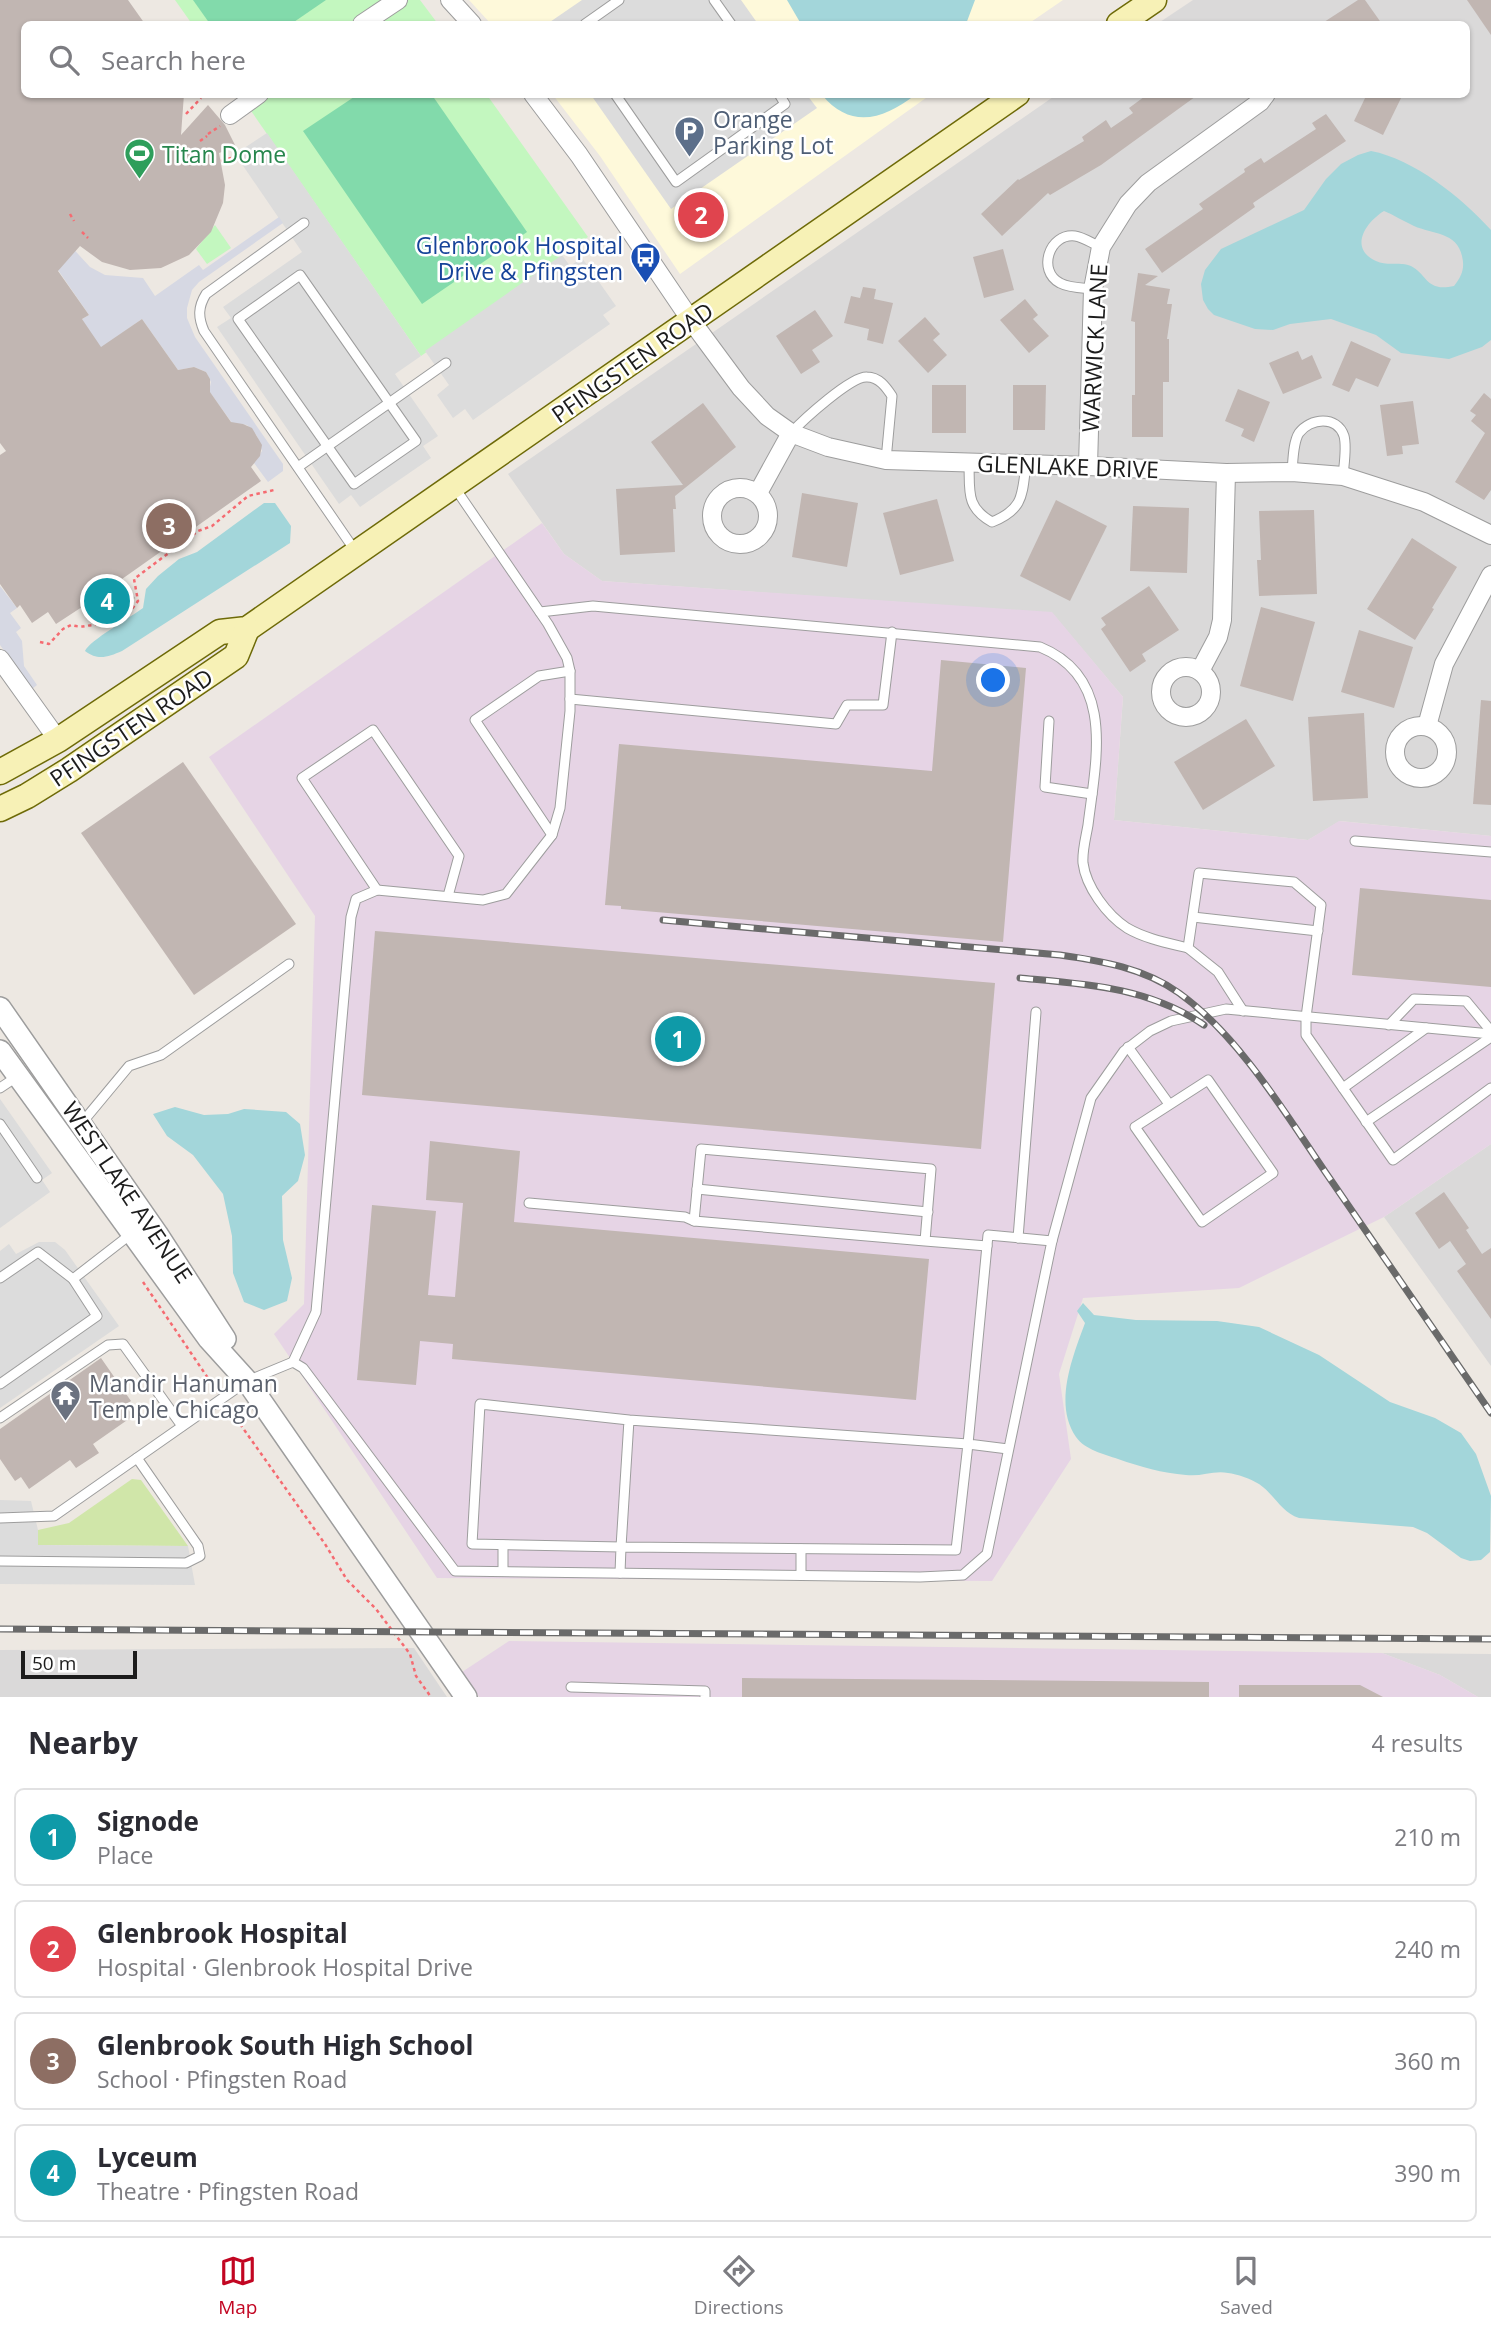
<!DOCTYPE html>
<html lang="en">
<head>
<meta charset="utf-8">
<style>
  :root { --surface:#fff; --page:#f7f7f7; --text:#2b2b33; --muted:#7c7c81; --line:#e1e1e2; --accent:#c20622 }
  body { margin:0; font-family:"Open Sans",sans-serif; background:var(--page); color:var(--text) }
  .scale { position:absolute; left:21px; bottom:18px; width:116px; box-sizing:border-box; padding-left:7px; border:4px solid #1c1c1c; border-top:0; font-size:19px; line-height:24px; white-space:nowrap; color:#1c1c1c; -webkit-text-stroke:5px #fff; paint-order:stroke }
  .you { position:absolute; left:994px; top:681px; width:24px; height:24px; margin:-18px; border:5px solid #fff; border-radius:50%; background:#1a73e8; box-shadow:0 0 0 10px #1a73e833 }
  .badge { display:grid; place-items:center; width:46px; height:46px; border-radius:50%; background:var(--accent); color:#fff; font-size:23px; font-weight:700 }
  .pin { position:absolute; translate:-50% -50%; border:4px solid #fff; box-shadow:0 2px 7px #0006 }
  .list { margin:0; padding:0; list-style:none }
  h2 { display:flex; justify-content:space-between; align-items:center; height:91px; margin:0; padding:0 28px; font-size:30px }
  h2 small { font-size:23px; font-weight:400; color:var(--muted) }
  .list li { display:grid; grid-template-columns:46px 1fr auto; gap:21px; align-items:center; box-sizing:border-box; height:98px; margin:0 14px 14px; padding:0 14px; border:2px solid var(--line); border-radius:10px }
  .list b { display:block; font-size:26px; white-space:nowrap }
  .list p { margin:0; font-size:23px; white-space:nowrap; color:var(--muted) }
  .list em { font-size:23px; font-style:normal; color:var(--muted) }
  .icon { flex:none; width:38px; height:38px; fill:none; stroke:currentColor; stroke-width:2; stroke-linecap:round; stroke-linejoin:round }
  .map { position:relative; flex:none; width:1491px; height:1697px; overflow:hidden }
  .search { position:absolute; background:var(--surface); box-shadow:0 2px 5px #0004; left:21px; right:21px; top:21px; height:77px; display:flex; align-items:center; gap:18px; box-sizing:border-box; padding:0 24px; border-radius:10px; color:var(--muted); font-size:26px }
  .sheet { height:539px; background:var(--surface) }
  nav { display:flex; justify-content:space-around; align-items:center; box-sizing:border-box; height:98px; border-top:2px solid var(--line); background:var(--surface); font-size:19px; color:var(--muted) }
  nav a { display:grid; justify-items:center; gap:4px }
  nav .on { color:var(--accent) }
  .map>svg:first-child { display:block }
  .residential { fill:#dad9d9 }
  .industrial { fill:#e6d4e5 }
  .education { fill:#fef9da }
  .grass { fill:#d0e6a9 }
  .park { fill:#c3f7bf }
  .pitch { fill:#82daab }
  .parking { fill:#dcdcdc }
  .plaza { fill:#d6d8e3 }
  .water { fill:#a3d6da; fill-rule:evenodd }
  .building { fill:#c1b6b2 }
  .lines { fill:none; stroke-linecap:round; stroke-linejoin:round }
  .service-casing { stroke:#9d9d9d; stroke-width:11 }
  .minor-casing { stroke:#9d9d9d; stroke-width:20 }
  .tertiary-casing { stroke:#9d9d9d; stroke-width:24 }
  .secondary-casing { stroke:#6e6a08; stroke-width:27 }
  .path { stroke:#f56b71; stroke-width:2.5; stroke-dasharray:3.5 3.5; stroke-linecap:butt }
  .service { stroke:#fff; stroke-width:9 }
  .minor { stroke:#fff; stroke-width:18 }
  .tertiary { stroke:#fff; stroke-width:21 }
  .secondary { stroke:#f7f1b6; stroke-width:24 }
  .rail-casing { stroke:#6a6a6a; stroke-width:7 }
  .rail { stroke:#fff; stroke-width:4.5; stroke-dasharray:13; stroke-linecap:butt }
  .labels { text-anchor:middle; dominant-baseline:central; stroke-width:5; stroke-linejoin:round; paint-order:stroke }
  .service-label { font-size:23px; fill:#4e5e75; stroke:#fff; text-anchor:start }
  .leisure-label { font-size:23px; fill:#27864d; stroke:#fff; text-anchor:start }
  .transit-label { font-size:23px; fill:#164399; stroke:#fff; text-anchor:end }
  .street-label { font-size:23px; fill:#1c1c1c; stroke:#fff }
  .worship-label { font-size:23px; fill:#5b616d; stroke:#fff; text-anchor:start }
</style>
</head>
<body>
<div class="map">
<svg width="1491" height="1697" viewBox="0 0 1491 1697">
  <rect width="100%" height="100%" fill="#ede8e2"/>
  <g class="residential">
    <path d="M1193,0H1491V836L1340,821L1308,840L1114,820L1123,697L1052,613L602,581L564,554L508,474L1056,95L1466,94V24H1157Z"/>
    <path d="M1491,1144V1366L1384,1217Z"/>
    <path d="M414,1648L447,1697H0V1650Z"/>
    <path d="M1382,1653L1491,1654V1697H1478L1440,1675Z"/>
  </g>
  <g class="industrial">
    <path d="M542,523L564,554L602,581L1052,612L1123,697L1114,820L1308,840L1339,821L1491,836V1144L1384,1217L1239,1288L1083,1298L1059,1374L1071,1459L992,1581L437,1578L274,1334L304,1304L315,916L209,757Z"/>
    <path d="M509,1641L1382,1653L1440,1675L1478,1697H479L462,1672Z"/>
  </g>
  <g class="education">
    <path d="M469,0H1063L1028,24H491Z"/>
    <path d="M553,95H930L680,274L600,156Z"/>
  </g>
  <path class="grass" d="M132,1479L141,1480L188,1546L38,1545V1530L69,1523Z"/>
  <g class="park">
    <path d="M175,0H420L438,24H192Z"/>
    <path d="M240,95H487L588,237L421,356Z"/>
    <path d="M215,225L231,248L207,264L196,249Z"/>
  </g>
  <g class="pitch">
    <path d="M193,0H326L291,24H210Z"/>
    <path d="M357,95H432L527,232L422,304L303,131Z"/>
  </g>
  <g class="parking">
    <path d="M582,0H741L758,24H547Z"/>
    <path d="M591,95H807L817,108L671,209Z"/>
    <path d="M267,133L421,356L395,374L438,436L423,446L431,458L360,507L351,495L339,504L217,327L231,318L223,307L302,252L235,154Z"/>
    <path d="M562,255L570,266L582,258L616,306L603,315L610,324L473,420L465,409L453,418L437,395L449,385L425,351Z"/>
    <path d="M0,1099L52,1173L42,1180L50,1192L0,1228Z"/>
    <path d="M39,1242H55L65,1250L119,1326L0,1408V1251L9,1244L16,1254Z"/>
    <path d="M0,1500L31,1501L38,1530V1545L188,1546L195,1585L0,1584Z"/>
  </g>
  <g class="plaza">
    <path d="M279,217L283,223L199,282L192,290L187,308V318L195,337L283,464V471L268,482L254,463L262,451L257,436L247,425L232,423L209,391L211,382L206,372L194,367L178,370L142,319L95,352L82,319L89,315L49,257L68,243L90,267L105,275L143,278L155,296L199,265L203,270Z"/>
    <path d="M0,586L17,608L10,613L21,628L16,632L22,641L24,666L37,685L32,689L0,645Z"/>
  </g>
  <g class="water">
    <path d="M787,0H975L966,24H801Z"/>
    <path d="M822,95V94L915,95C884,119 851,130 822,95Z"/>
    <path d="M1371,151C1414,159 1462,198 1491,230V340L1482,347L1449,359L1401,353L1376,335L1331,319L1290,324L1273,330L1255,329L1214,315L1208,309L1203,300L1201,284L1205,270L1221,249L1304,210L1326,179L1341,164L1358,155ZM1384,211C1394,215 1403,221 1414,226C1432,234 1457,232 1462,256C1465,268 1462,276 1454,286C1424,293 1427,271 1408,265C1397,262 1386,266 1376,261C1348,248 1366,222 1384,211Z"/>
    <path d="M264,503H275L291,526L290,543L122,651C108,657 98,661 85,651C89,641 131,617 143,608L146,589L158,576L179,559L197,552Z"/>
    <path d="M175,1107L204,1115L228,1114L244,1109L286,1112L300,1124L305,1155L298,1181L282,1196L283,1240L292,1278L287,1301L264,1310L244,1302L233,1273L232,1236L223,1194L193,1155L167,1136L153,1114Z"/>
    <path d="M1083,1303L1094,1315L1136,1320L1217,1321L1259,1327L1319,1355L1390,1402L1435,1418L1461,1433L1476,1454L1491,1496L1490,1552L1481,1560L1470,1561L1461,1558L1427,1533L1413,1527L1299,1518C1281,1512 1274,1494 1259,1484C1251,1479 1237,1474 1228,1473C1214,1470 1201,1477 1186,1475C1162,1473 1141,1467 1118,1459C1104,1454 1085,1450 1076,1437C1053,1404 1073,1356 1085,1323L1077,1311Z"/>
  </g>
  <g class="building">
    <path d="M0,0H128L145,24H24V94H184L181,135L208,105L225,125L236,147L219,153L225,185L223,203L211,232L189,255L161,268L130,270L102,262L80,246L58,271L89,315L82,319L101,347L142,319L178,370L194,367L206,372L210,379V392L231,422L243,424L252,428L262,445L260,456L251,467L261,481L122,579L135,598L114,618L97,623L85,605L56,624L48,612L32,623L20,605L17,608L0,584V455L6,451L0,443Z"/>
    <path d="M1358,0H1365L1382,24H1321Z"/>
    <path d="M1467,0H1491V35Z"/>
    <path d="M1148,94H1199L1101,165L1050,195L1048,193L1002,236L981,214L1018,179L1019,180L1084,141L1082,137L1106,120L1111,128L1133,113L1129,108Z"/>
    <path d="M1367,94H1403L1383,135L1354,121Z"/>
    <path d="M1326,114L1346,141L1253,203L1255,207L1162,273L1145,249L1203,209L1199,204L1245,172L1244,169L1261,158L1264,163L1316,129L1312,123Z"/>
    <path d="M1003,249L1014,290L984,298L973,257Z"/>
    <path d="M1138,273L1158,276L1145,285L1170,289L1167,304H1172L1167,339H1169V382H1163V437H1132V395H1135V322L1131,321Z"/>
    <path d="M863,287L876,289L874,299L893,303L883,344L867,340L869,329L844,323L851,296L860,298Z"/>
    <path d="M1025,299L1038,315L1033,319L1049,336L1029,353L1000,320Z"/>
    <path d="M815,310L833,336L812,350L820,362L801,374L776,336Z"/>
    <path d="M925,317L940,334L933,340L947,355L928,373L898,341Z"/>
    <path d="M1351,341L1391,359L1378,387L1356,378L1349,392L1332,385Z"/>
    <path d="M1298,351L1302,360L1312,355L1322,378L1283,394L1269,363Z"/>
    <rect x="932" y="385" width="34" height="48"/>
    <path d="M1013,385H1046L1045,430H1013Z"/>
    <path d="M1238,389L1270,402L1254,442L1241,436L1244,429L1225,421Z"/>
    <path d="M1484,393L1491,399V490L1484,500L1455,482L1485,433L1471,421L1476,415L1470,411Z"/>
    <path d="M1413,401L1419,444L1402,446L1403,454L1387,456L1380,405Z"/>
    <path d="M703,403L736,447L675,496L676,509H673L675,552L620,555L616,489L683,485L651,442Z"/>
    <path d="M802,493L858,503L847,567L792,557Z"/>
    <path d="M937,499L954,561L900,575L883,513Z"/>
    <path d="M1056,500L1107,526L1070,601L1020,576Z"/>
    <path d="M1133,506L1189,508L1187,573L1130,571Z"/>
    <path d="M1314,510L1317,594L1259,596L1257,560H1261L1259,511Z"/>
    <path d="M1412,538L1457,567L1432,608L1434,609L1415,640L1367,609Z"/>
    <path d="M1149,586L1179,630L1142,654L1146,661L1130,672L1101,629L1106,625L1101,618Z"/>
    <path d="M1261,607L1315,622L1293,701L1240,686Z"/>
    <path d="M1359,630L1413,647L1394,708L1341,692Z"/>
    <path d="M941,660L1026,668L1003,942L621,909V906L605,905L619,744L932,771Z"/>
    <path d="M1481,700L1491,701V805L1473,804Z"/>
    <path d="M1364,713L1368,798L1313,801L1308,717Z"/>
    <path d="M1246,719L1275,766L1203,810L1174,762Z"/>
    <path d="M183,762L296,924L194,995L81,833Z"/>
    <path d="M1360,888L1491,900V987L1352,975Z"/>
    <path d="M375,931L995,983L981,1149L362,1095Z"/>
    <path d="M430,1141L520,1151L514,1222L929,1259L916,1400L452,1359L453,1344L420,1341L416,1385L357,1380L372,1205L436,1211L428,1295L455,1297L463,1203L426,1200Z"/>
    <path d="M1444,1192L1469,1228L1466,1230L1482,1254L1491,1248V1319L1457,1271L1466,1264L1450,1241L1439,1249L1415,1213Z"/>
    <path d="M101,1358L131,1401L125,1405L133,1416L93,1444L99,1453L76,1468L70,1460L29,1489L21,1477L15,1481L0,1459V1429Z"/>
    <path d="M742,1678L1209,1682V1697H742Z"/>
    <path d="M1239,1685H1360L1383,1697H1239Z"/>
  </g>
  <g class="lines">
    <defs>
      <g id="service">
        <path d="M714,0L731,24"/>
        <path d="M585,24L619,0"/>
        <path d="M615,94L676,182L785,104L779,94"/>
        <path d="M304,223L206,294C198,307 198,317 204,331L356,552"/>
        <path d="M300,275L416,441L354,484L238,319Z"/>
        <path d="M1093,289C1083,288 1069,288 1060,283C1037,271 1049,233 1075,236C1083,237 1093,244 1101,247"/>
        <path d="M791,433C803,420 851,376 867,377C879,377 886,387 892,396L886,460"/>
        <path d="M969,462C970,490 965,507 992,522C1024,509 1022,495 1026,464"/>
        <path d="M298,467L446,363"/>
        <path d="M1292,472C1293,461 1293,442 1299,433C1310,418 1337,415 1344,436C1347,447 1344,464 1343,476"/>
        <path d="M540,612L593,606L1040,647C1116,678 1096,760 1088,825C1086,837 1082,851 1083,863C1086,887 1107,915 1127,928C1146,939 1168,943 1188,948"/>
        <path d="M570,699L836,724L847,705H883L892,632"/>
        <path d="M1049,721L1045,787L1092,794"/>
        <path d="M552,835L475,720L539,676L570,671"/>
        <path d="M1355,841L1491,852"/>
        <path d="M377,890L302,778L373,730L459,856L448,896"/>
        <path d="M1193,917L1318,931"/>
        <path d="M1243,1011L1218,972L1188,948L1199,873L1294,882L1321,905L1306,1017V1035L1393,1160L1491,1088"/>
        <path d="M1389,1025L1414,999L1466,1001L1491,1031"/>
        <path d="M1128,1047L1169,1104"/>
        <path d="M1208,1080L1273,1173L1202,1222L1135,1127Z"/>
        <path d="M0,1088L18,1076"/>
        <path d="M1343,1088L1426,1028"/>
        <path d="M1366,1122L1491,1037"/>
        <path d="M0,1124L37,1178"/>
        <path d="M80,1125L129,1066L161,1055L289,964"/>
        <path d="M697,1189L928,1212"/>
        <path d="M529,1203L685,1217L694,1221"/>
        <path d="M1018,1238L1036,1012"/>
        <path d="M925,1241L694,1221L701,1149L931,1169L925,1241L987,1246"/>
        <path d="M0,1278L38,1252L73,1279L97,1316L0,1384"/>
        <path d="M73,1279L131,1234"/>
        <path d="M293,1362L316,1312L351,917L356,899L377,890L483,900L506,894L552,835L560,808L570,711V671L567,658L548,624L455,488"/>
        <path d="M0,1418L108,1345L123,1344L182,1426"/>
        <path d="M1008,1449L968,1444L988,1235L1052,1241"/>
        <path d="M0,1518L54,1516L247,1381L293,1362L303,1368L455,1571L920,1577L963,1575L987,1554L1052,1241L1091,1098L1124,1051L1150,1031L1171,1021L1226,1009L1491,1034"/>
        <path d="M0,1561L186,1563L200,1556L198,1546L137,1458"/>
        <path d="M503,1571V1545"/>
        <path d="M620,1573L621,1547L472,1544L480,1404L629,1420L621,1547L956,1550L968,1444L629,1420"/>
        <path d="M801,1575V1549"/>
        <path d="M571,1687L705,1691V1697"/>
      </g>
      <g id="minor">
        <path d="M450,0L472,24"/>
        <path d="M362,24L398,0"/>
        <path d="M533,94L579,155L690,319L741,388L767,416L791,433L828,447L886,460L1088,466L1226,473L1292,472L1343,476L1424,502L1491,535"/>
        <path d="M230,115L259,94"/>
        <path d="M1088,466L1093,289L1101,247L1128,204L1148,183L1260,102L1266,94"/>
        <circle cx="740" cy="516" r="28"/>
        <path d="M758,493L791,433"/>
        <path d="M0,659L58,740"/>
        <circle cx="1186" cy="692" r="25"/>
        <path d="M1200,671L1218,637L1222,620L1226,473"/>
        <circle cx="1421" cy="752" r="26"/>
        <path d="M1427,726L1444,664L1491,575"/>
      </g>
      <g id="tertiary">
        <path d="M0,1008L157,1234L225,1339"/>
        <path d="M0,1051L209,1339L247,1381L466,1697"/>
      </g>
      <g id="secondary">
        <path d="M1119,24L1154,0"/>
        <path d="M0,772L58,740L220,632L247,629C504,452 760,272 1017,94"/>
        <path d="M0,809L27,796L69,770L236,656L247,629"/>
      </g>
    </defs>
    <use href="#service" class="service-casing"/>
    <use href="#minor" class="minor-casing"/>
    <use href="#tertiary" class="tertiary-casing"/>
    <use href="#secondary" class="secondary-casing"/>
    <g class="path">
      <path d="M186,114L201,98"/>
      <path d="M208,134L220,126"/>
      <path d="M200,141L207,136"/>
      <path d="M221,161L240,155"/>
      <path d="M70,214L74,221"/>
      <path d="M82,232L88,238"/>
      <path d="M40,642L49,644L63,629L71,625C83,628 82,626 93,625C116,623 124,620 138,601L134,579L198,531L212,526L248,496L274,490"/>
      <path d="M143,1282L216,1390"/>
      <path d="M228,1407L325,1544L347,1580L376,1609L410,1654L416,1676L431,1697"/>
    </g>
    <use href="#service" class="service"/>
    <use href="#minor" class="minor"/>
    <use href="#tertiary" class="tertiary"/>
    <use href="#secondary" class="secondary"/>
    <defs>
      <g id="rail">
        <path d="M663,920L1060,955C1102,961 1144,968 1179,993C1239,1036 1285,1113 1326,1173C1381,1253 1436,1333 1491,1413"/>
        <path d="M1020,978C1085,984 1148,987 1204,1025"/>
        <path d="M0,1629L1491,1639"/>
      </g>
    </defs>
    <use href="#rail" class="rail-casing"/>
    <use href="#rail" class="rail"/>
  </g>
  <defs>
    <symbol id="parking-pin" viewBox="-11 -11 22 30"><path d="M0 17L-7.5 6A9.5 9.5 0 1 1 7.5 6Z" fill="#5c6f8a" stroke="#fff"/><path d="M-3.5-5.5H1a3.5 3.5 0 0 1 0 7H-1V5.5H-3.5ZM-1-3.4V-.6H.8a1.4 1.4 0 0 0 0-2.8Z" fill="#fff"/></symbol>
    <symbol id="stadium-pin" viewBox="-11 -11 22 30"><path d="M0 17L-7.5 6A9.5 9.5 0 1 1 7.5 6Z" fill="#2e9e5b" stroke="#fff"/><path d="M0-5a6.5 5 0 1 0 0 10a6.5 5 0 1 0 0-10ZM-3.5-1.8h7v3.6h-7Z" fill="#fff"/></symbol>
    <symbol id="bus-pin" viewBox="-11 -11 22 30"><path d="M0 17L-7.5 6A9.5 9.5 0 1 1 7.5 6Z" fill="#1a4fb4" stroke="#fff"/><path d="M-5-6H5V4H4V6H2V4H-2V6H-4V4H-5ZM-3.5-4V0h7V-4ZM-3.5 1.2v1.5H-2V1.2ZM2 1.2v1.5H3.5V1.2Z" fill="#fff"/></symbol>
    <symbol id="temple-pin" viewBox="-11 -11 22 30"><path d="M0 17L-7.5 6A9.5 9.5 0 1 1 7.5 6Z" fill="#6b7280" stroke="#fff"/><path d="M0-6L5-2H3V0L6.5 2.5H4V6H1.5V3h-3V6H-4V2.5H-6.5L-3 0V-2H-5Z" fill="#fff"/></symbol>
  </defs>
  <g fill-rule="evenodd">
    <use href="#parking-pin" x="672" y="114" width="35" height="47"/>
    <use href="#stadium-pin" x="122" y="136" width="35" height="47"/>
    <use href="#bus-pin" x="628" y="240" width="35" height="47"/>
    <use href="#temple-pin" x="48" y="1378" width="35" height="47"/>
  </g>
  <g class="labels">
    <g class="service-label">
      <text x="713" y="119">Orange<tspan x="713" dy="26">Parking Lot</tspan></text>
    </g>
    <g class="leisure-label">
      <text x="162" y="154">Titan Dome</text>
    </g>
    <g class="transit-label">
      <text x="623" y="245">Glenbrook Hospital<tspan x="623" dy="26">Drive &amp; Pfingsten</tspan></text>
    </g>
    <g class="street-label">
      <text transform="translate(1094 348) rotate(-87)">WARWICK LANE</text>
      <text transform="translate(632 362) rotate(-35)">PFINGSTEN ROAD</text>
      <text transform="translate(1068 466) rotate(2)">GLENLAKE DRIVE</text>
      <text transform="translate(131 727) rotate(-34)">PFINGSTEN ROAD</text>
      <text transform="translate(128 1192) rotate(56)">WEST LAKE AVENUE</text>
    </g>
    <g class="worship-label">
      <text x="89" y="1383">Mandir Hanuman<tspan x="89" dy="26">Temple Chicago</tspan></text>
    </g>
  </g>
</svg>
<div class="scale">50 m</div>
<div class="you"></div>
<div class="pin badge" style="left:678px;top:1039px;background:#0f9aa8">1</div>
<div class="pin badge" style="left:701px;top:215px;background:#e0444e">2</div>
<div class="pin badge" style="left:169px;top:526px;background:#8d6e63">3</div>
<div class="pin badge" style="left:107px;top:601px;background:#0f9aa8">4</div>
<div class="search"><svg class="icon" aria-label="search" viewBox="0 0 24 24"><circle cx="10" cy="10" r="6"/><path d="M15 15l6 6"/></svg>Search here</div>
</div>
<section class="sheet">
<h2>Nearby<small>4 results</small></h2>
<ul class="list">
<li><span class="badge" style="background:#0f9aa8">1</span><div><b>Signode</b><p>Place</p></div><em>210 m</em></li>
<li><span class="badge" style="background:#e0444e">2</span><div><b>Glenbrook Hospital</b><p>Hospital · Glenbrook Hospital Drive</p></div><em>240 m</em></li>
<li><span class="badge" style="background:#8d6e63">3</span><div><b>Glenbrook South High School</b><p>School · Pfingsten Road</p></div><em>360 m</em></li>
<li><span class="badge" style="background:#0f9aa8">4</span><div><b>Lyceum</b><p>Theatre · Pfingsten Road</p></div><em>390 m</em></li>
</ul>
</section>
<nav>
<a class="on"><svg class="icon" aria-label="map" viewBox="0 0 24 24"><path d="M3 6l6-2 6 2 6-2v14l-6 2-6-2-6 2zM9 4v14M15 6v14"/></svg>Map</a>
<a><svg class="icon" aria-label="directions" viewBox="0 0 24 24"><path d="M12 3l9 9-9 9-9-9zM9 14v-3h6M13 9l2 2-2 2"/></svg>Directions</a>
<a><svg class="icon" aria-label="saved" viewBox="0 0 24 24"><path d="M7 4h10v16l-5-4-5 4z"/></svg>Saved</a>
</nav>
</body>
</html>
